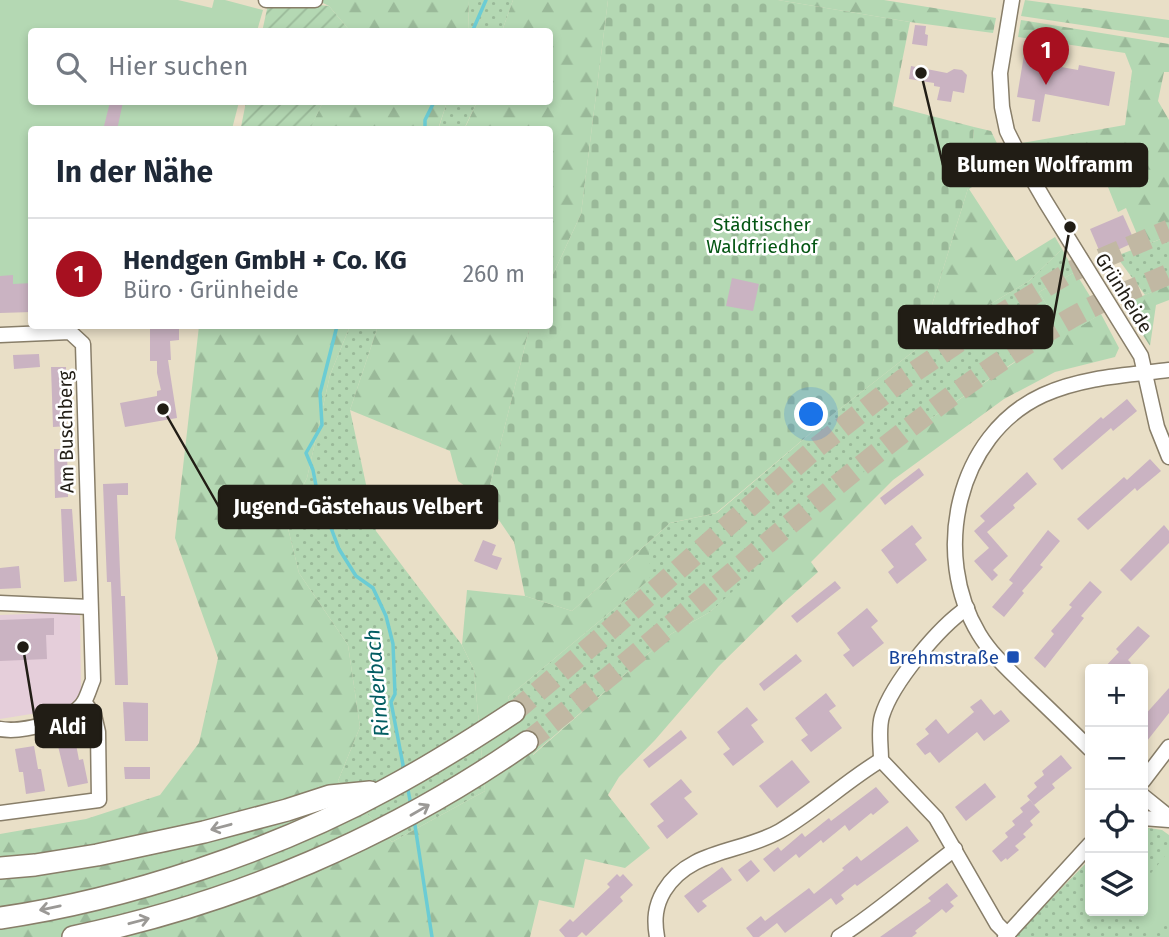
<!DOCTYPE html>
<html lang="de">
<head>
<meta charset="utf-8">
<style>
  :root { --surface:#fff; --page:#f6f6f7; --text:#1f2937; --muted:#747a83; --line:#e0e1e3; --accent:#a71020 }
  body { margin:0; font-family:"Fira Sans",sans-serif; background:var(--page); color:var(--text) }
  .controls { position:absolute; right:21px; bottom:21px; display:grid; overflow:hidden; border-radius:7px; box-shadow:0 4px 10px #0003 }
  .controls button { width:63px; height:63px; display:grid; place-items:center; padding:0; border:0; border-bottom:2px solid var(--line); background:var(--surface); color:var(--text); font:35px sans-serif }
  .you { position:absolute; left:812px; top:415px; width:24px; height:24px; margin:-18px; border:5px solid #fff; border-radius:50%; background:#1a73e8; box-shadow:0 0 0 10px #1a73e833 }
  .badge { display:grid; place-items:center; width:46px; height:46px; border-radius:50%; background:var(--accent); color:#fff; font-size:23px; font-weight:700 }
  .pin { position:absolute; translate:-50% -58px; filter:drop-shadow(0 2px 4px #0008) }
  .pin::after { content:''; position:absolute; top:37px; width:24px; height:21px; background:inherit; clip-path:polygon(0 0,100% 0,50% 100%) }
  .list { margin:0; padding:0; list-style:none }
  h2 { display:flex; justify-content:space-between; align-items:center; height:91px; margin:0; padding:0 28px; font-size:30px }
  h2 small { font-size:23px; font-weight:400; color:var(--muted) }
  .list li { display:grid; grid-template-columns:46px 1fr auto; gap:21px; align-items:center; box-sizing:border-box; height:112px; padding:0 28px; border-top:2px solid var(--line) }
  .list b { display:block; font-size:26px; white-space:nowrap }
  .list p { margin:0; font-size:23px; white-space:nowrap; color:var(--muted) }
  .list em { font-size:23px; font-style:normal; color:var(--muted) }
  .icon { flex:none; width:38px; height:38px; fill:none; stroke:currentColor; stroke-width:2; stroke-linecap:round; stroke-linejoin:round }
  .map { position:relative; flex:none; width:1169px; height:937px; overflow:hidden }
  .search { position:absolute; background:var(--surface); box-shadow:0 4px 10px #0003; left:28px; top:28px; width:525px; height:77px; display:flex; align-items:center; gap:18px; box-sizing:border-box; padding:0 24px; border-radius:7px; color:var(--muted); font-size:26px }
  .panel { position:absolute; background:var(--surface); box-shadow:0 4px 10px #0003; left:28px; top:126px; width:525px; height:203px; border-radius:7px }
  .map>svg:first-child { display:block }
  .commercial { fill:#e5ceda }
  .grass { fill:url(#grass-dots) }
  .forest { fill:url(#forest-firs) }
  .cemetery { fill:url(#cemetery-stones) }
  .garden { fill:url(#garden-furrows) }
  .pitch { fill:#b4d8b3 }
  .lines { fill:none; stroke-linecap:round; stroke-linejoin:round }
  .stream { stroke:#6bccd4; stroke-width:3.5 }
  .building { fill:#cab3c2 }
  .highway-tunnel { stroke:#c1b8a3; stroke-width:21; stroke-dasharray:21 10; stroke-linecap:butt }
  .minor-casing { stroke:#887e69; stroke-width:17 }
  .highway-casing { stroke:#887e69; stroke-width:24 }
  .minor { stroke:#fff; stroke-width:14 }
  .highway { stroke:#fff; stroke-width:21 }
  .oneway { stroke:#9b9996 }
  .transit-dot { fill:#1a4fb4; stroke:#fff; stroke-width:2.5 }
  .labels { text-anchor:middle; dominant-baseline:central; stroke-width:5; stroke-linejoin:round; paint-order:stroke }
  .park-label { font-size:19px; fill:#045613; stroke:#fff }
  .street-label { font-size:19px; fill:#211d15; stroke:#fff }
  .transit-label { font-size:19px; fill:#164399; stroke:#fff; text-anchor:end }
  .water-label { font-size:21px; font-style:italic; fill:#025d62; stroke:#fff }
  .leader { fill:none; stroke:#211d15; stroke-width:2.5 }
  .callout-dot { fill:#211d15; stroke:#fff; stroke-width:2.5 }
  .callout { fill:#211d15; stroke:#211d15; stroke-width:2.5 }
  .callout-label { font-size:21px; text-anchor:middle; font-weight:bold; fill:#fff }
</style>
</head>
<body>
<div class="map">
<svg width="1169" height="937" viewBox="0 0 1169 937">
  <defs>
    <pattern id="grass-dots" width="8" height="8" patternUnits="userSpaceOnUse" patternTransform="scale(1.75)"><rect width="8" height="8" fill="#b4d8b3"/><path d="M2 2h.1M6 6h.1" fill="none" stroke="#9ab999" stroke-width="1.8" stroke-linecap="round"/></pattern>
    <pattern id="forest-firs" width="22" height="20" patternUnits="userSpaceOnUse" patternTransform="scale(1.75)"><rect width="22" height="20" fill="#b4d8b3"/><path d="M5 1l3.5 6h-7zM16 11l3.5 6h-7z" fill="#9ab999"/></pattern>
    <pattern id="cemetery-stones" width="16" height="16" patternUnits="userSpaceOnUse" patternTransform="scale(1.75)"><rect width="16" height="16" fill="#b4d8b3"/><path d="M2 7V4a2 2 0 0 1 4 0v3zM10 15v-3a2 2 0 0 1 4 0v3z" fill="#9ab999"/></pattern>
    <pattern id="garden-furrows" width="10" height="10" patternUnits="userSpaceOnUse" patternTransform="scale(1.75)"><rect width="10" height="10" fill="#b4d8b3"/><path d="M-1 1l2-2M0 10L10 0M9 11l2-2" fill="none" stroke="#9ab999"/></pattern>
  </defs>
  <rect width="100%" height="100%" fill="#e9dfc7"/>
  <path class="commercial" d="M80,612L81,693L68,708L0,719V615Z"/>
  <g class="grass">
    <path d="M469,0H513L502,31L468,32Z"/>
    <path d="M447,102H477L464,129L438,130Z"/>
    <path d="M1169,236V285L1145,295L1116,256Z"/>
    <path d="M1062,249L1075,272L1039,292L1023,356L930,419L710,612L671,634L532,755L508,697L649,580V542L670,523L717,513L832,415L919,347L1029,281Z"/>
    <path d="M350,326H378L350,410L376,531L462,645L474,670L485,791L392,842L338,781L360,727L348,645L299,573L286,520L307,478L330,375Z"/>
    <path d="M1143,827L1162,830L1169,835V937H1014L1090,859V911H1143Z"/>
  </g>
  <g class="forest">
    <path d="M317,0H469L468,31H350L329,6Z"/>
    <path d="M513,0H608L581,214L550,281V130H464L477,102H550V32L502,31Z"/>
    <path d="M778,0H884L996,18L993,33L910,22Z"/>
    <path d="M1025,0L1169,20V38L1021,16Z"/>
    <path d="M1021,20L1169,44V72H1164L1158,101L1169,120V236L1142,246L1126,208L1118,212L1092,147L1075,150L1056,160L1059,178L1047,183L1022,143L1125,125L1132,71L1125,53L1018,37Z"/>
    <path d="M323,102H447L438,129L309,130Z"/>
    <path d="M974,127L991,131L1007,164L969,189L1016,261L1055,237L1062,249L1029,281L919,347L970,182Z"/>
    <path d="M1169,285V300L1156,305L1150,346L1123,304Z"/>
    <path d="M1039,292L1065,335L1101,314L1119,348L1115,357L1055,372L1004,399L893,480L811,562L818,572L780,606L719,666L655,740L619,777L608,795L650,848L625,868L585,859L574,908L539,900L530,937H0V834L86,819L160,795L199,743L218,658L175,538L199,326H350L330,375L307,478L286,520L299,573L348,645L360,727L338,781L392,842L485,791L474,670L462,645L467,590L525,596L572,611L649,542V580L508,697L533,755L671,634L710,612L869,467L930,419L1023,357L1008,323Z"/>
    <path d="M378,326H530L486,501L458,481L450,451L350,410Z"/>
  </g>
  <path class="cemetery" d="M608,0H778L910,22L893,106L974,127L970,182L919,347L832,415L716,513L670,523L572,611L525,596L514,542L486,501L530,326H550V281L581,214Z"/>
  <g class="garden">
    <path d="M269,0L329,6L350,31L262,32Z"/>
    <path d="M246,102H323L310,129H243L241,127Z"/>
  </g>
  <g class="pitch">
    <path d="M0,0H178L212,8L214,0H225L263,10L257,31L32,32V102H239L232,129L32,130L31,283L0,313Z"/>
    <path d="M1075,272L1101,314L1065,336L1039,292Z"/>
    <path d="M1169,851V918L1152,937L1120,911H1143V883Z"/>
  </g>
  <g class="lines">
    <g class="stream">
      <path d="M472,32L486,0"/>
      <path d="M425,130V120L434,102"/>
      <path d="M337,326L320,393L322,425L306,453L313,470L317,491L339,549L356,576L373,588L386,616L393,644L395,694L391,702L404,770"/>
      <path d="M407,785L411,805"/>
      <path d="M414,819L432,937"/>
    </g>
  </g>
  <g class="building">
    <path d="M915,25L926,26L925,34L928,35L927,46L912,44Z"/>
    <path d="M1032,45L1053,48L1050,65L1078,70L1079,65L1115,72L1109,106L1045,94L1040,122L1032,121L1035,100L1017,97L1024,55L1030,56Z"/>
    <path d="M911,66L947,73L954,69L962,70L967,75L964,93L953,91L951,102L937,100L940,87L934,86V83L909,79Z"/>
    <path d="M110,102H123L117,130H103Z"/>
    <path d="M1123,215L1135,242L1102,257L1090,229Z"/>
    <path d="M13,275V284L32,283V312L0,313V276Z"/>
    <path d="M732,278L759,284L753,311L726,306Z"/>
    <path d="M150,326H179V340L170,341L171,360H168L177,418L125,427L120,403L157,396V391L161,390L157,373V361H150Z"/>
    <path d="M39,354L40,367L14,369L13,355Z"/>
    <path d="M51,367H66L67,426L53,427Z"/>
    <path d="M1127,399L1137,411L1113,431L1111,428L1062,470L1053,459L1101,417L1103,419Z"/>
    <path d="M54,449H67L68,497L55,498Z"/>
    <path d="M1150,459L1161,471L1137,491L1135,488L1088,530L1077,519L1124,477L1127,480Z"/>
    <path d="M919,468L924,475L885,505L880,498Z"/>
    <path d="M1027,472L1037,484L1013,505L1015,508L987,532L1008,556L993,570L998,575L992,581L974,561L989,548L974,531L985,521L980,516Z"/>
    <path d="M128,483V495H117L121,596H125L128,685H115L111,582H107L103,484Z"/>
    <path d="M61,509H72L77,581L64,582Z"/>
    <path d="M912,525L922,538L915,544L927,560L897,584L888,572L894,567L881,550Z"/>
    <path d="M1164,525L1169,531V543L1131,581L1120,570Z"/>
    <path d="M1048,530L1060,541L1040,565L1043,567L1022,591L1024,593L1004,617L992,607L1013,583L1009,580Z"/>
    <path d="M483,540L496,545L492,555L502,558L497,570L474,561Z"/>
    <path d="M19,566L21,588L0,589V568Z"/>
    <path d="M835,581L841,588L797,623L791,616Z"/>
    <path d="M1090,581L1102,592L1081,616L1084,618L1045,668L1034,658L1054,634L1051,631L1072,607L1069,605Z"/>
    <path d="M867,608L878,621L871,627L884,643L853,667L843,655L850,650L837,633Z"/>
    <path d="M54,618V635H46L47,659L0,661V620Z"/>
    <path d="M1138,626L1150,636L1128,660L1131,663L1126,669H1103L1119,652L1116,649Z"/>
    <path d="M796,654L802,661L764,691L759,684Z"/>
    <path d="M1169,688V713L1143,746V717Z"/>
    <path d="M826,693L836,706L829,711L842,728L811,752L801,740L808,735L795,718Z"/>
    <path d="M981,699L994,715L1001,710L1010,721L984,741L977,732L939,763L930,752L925,755L916,744L929,734L925,729L936,719L948,734L974,712L970,707Z"/>
    <path d="M123,702L148,703V741H125Z"/>
    <path d="M747,707L758,720L751,725L764,742L733,766L723,754L730,749L717,732Z"/>
    <path d="M681,730L687,738L649,768L643,760Z"/>
    <path d="M75,739L79,760L83,759L88,783L68,787L57,742Z"/>
    <path d="M34,746L38,769H41L45,791L26,794L23,772H19L15,749Z"/>
    <path d="M1061,755L1072,768L1052,784L1055,788L1034,805L1027,796L1037,787L1034,783L1044,775L1042,771Z"/>
    <path d="M792,760L810,782L777,808L759,786Z"/>
    <path d="M124,767H150V779H125Z"/>
    <path d="M681,779L692,792L684,798L698,814L667,839L657,826L664,821L650,804Z"/>
    <path d="M985,783L996,797L966,821L955,807Z"/>
    <path d="M876,787L889,802L873,815L871,813L849,831L845,825L823,843L821,840L799,858L796,854L774,872L763,859L778,847L781,851L802,833L805,837L829,818L831,821Z"/>
    <path d="M1030,800L1040,812L1030,821L1033,825L1023,834L1026,837L1015,846L1019,850L1007,860L1006,858L1001,862L992,851L1008,837L1005,833L1015,825L1012,821L1023,812L1020,808Z"/>
    <path d="M907,826L919,841L857,886L855,884L841,895L844,899L836,905L831,898L785,933L777,923L759,937H753L746,928L761,916L765,921L809,888L814,894L844,870L842,868L857,856L861,861Z"/>
    <path d="M751,860L760,871L747,882L738,870Z"/>
    <path d="M722,867L732,880L702,901L707,906L698,913L684,896Z"/>
    <path d="M617,874L620,877L623,874L633,885L620,897L623,901L586,936L582,932L577,937H565L559,930L570,919L573,922L595,901L610,887L607,884Z"/>
    <path d="M947,883L958,896L950,902L954,906L946,913L942,909L915,931L917,933L912,937H880L931,901L928,898Z"/>
  </g>
  <g class="lines">
    <g class="highway-tunnel">
      <path d="M514,712L603,636L816,448L902,380L993,319L1070,272L1169,230"/>
      <path d="M527,742C647,650 758,547 877,453C943,401 1012,349 1086,310C1113,296 1142,286 1169,274"/>
    </g>
    <defs>
      <g id="minor">
        <path d="M266,0H315"/>
        <path d="M1012,0L1000,73L1002,107L1007,131L1023,163L1045,201L1141,356L1157,427L1169,457"/>
        <path d="M0,335L70,332L83,344L93,680C90,687 88,695 84,702C72,721 21,733 0,729"/>
        <path d="M0,603L90,607"/>
        <path d="M967,608C939,627 892,683 882,716C878,729 881,746 881,760L936,818L997,924L1008,935"/>
        <path d="M1090,749C1069,728 1047,707 1025,686C1009,670 991,654 979,634C931,555 956,435 1043,395C1082,377 1128,375 1169,370"/>
        <path d="M1143,781L1169,747"/>
        <path d="M1143,796L1169,817"/>
        <path d="M0,813L99,800L98,732L94,715L84,702"/>
        <path d="M1143,818L1169,820"/>
        <path d="M657,937C654,920 655,906 664,891C689,849 742,853 780,831C816,810 846,781 881,760"/>
        <path d="M839,937C880,911 916,878 955,849"/>
        <path d="M1005,937L1090,844"/>
      </g>
      <g id="highway">
        <path d="M0,868L35,865L97,855L204,832L287,810L330,796L370,792"/>
        <path d="M0,918C125,900 276,850 387,789C430,766 473,739 514,712"/>
        <path d="M73,937C236,903 391,837 527,742"/>
      </g>
    </defs>
    <use href="#minor" class="minor-casing"/>
    <use href="#highway" class="highway-casing"/>
    <use href="#minor" class="minor"/>
    <use href="#highway" class="highway"/>
  </g>
  <defs><path id="oneway-shaft" d="M-6 0H5M1.5-3L5.5 0L1.5 3" fill="none" stroke-width="1.6" stroke-linecap="round" stroke-linejoin="round" transform="scale(1.75)"/></defs>
  <g class="oneway">
    <use href="#oneway-shaft" transform="translate(420 810) rotate(-30)"/>
    <use href="#oneway-shaft" transform="translate(221 827) rotate(165)"/>
    <use href="#oneway-shaft" transform="translate(50 908) rotate(168)"/>
    <use href="#oneway-shaft" transform="translate(139 921) rotate(-15)"/>
  </g>
  <rect class="transit-dot" x="1006" y="650" width="14" height="14" rx="3.5"/>
  <g class="labels">
    <g class="park-label">
      <text x="762" y="224">Städtischer<tspan x="762" dy="22">Waldfriedhof</tspan></text>
    </g>
    <g class="street-label">
      <text transform="translate(1124 293) rotate(58)">Grünheide</text>
      <text transform="translate(66 432) rotate(-91)">Am Buschberg</text>
    </g>
    <g class="transit-label">
      <text x="999" y="657">Brehmstraße</text>
    </g>
    <g class="water-label">
      <text transform="translate(377 683) rotate(-95)">Rinderbach</text>
    </g>
  </g>
  <path class="leader" d="M921 73L943 165M1070 227L1052 327M163 409L219 507M23 647L36 726"/>
  <g class="callout-dot">
    <circle cx="921" cy="73" r="7"/>
    <circle cx="1070" cy="227" r="7"/>
    <circle cx="163" cy="409" r="7"/>
    <circle cx="23" cy="647" r="7"/>
  </g>
  <g class="callout">
    <rect x="943" y="144" width="204" height="42" rx="7"/>
    <rect x="899" y="306" width="153" height="42" rx="7"/>
    <rect x="219" y="486" width="278" height="42" rx="7"/>
    <rect x="36" y="705" width="65" height="42" rx="7"/>
  </g>
  <g class="callout-label">
    <text x="1045" y="172">Blumen Wolframm</text>
    <text x="976" y="334">Waldfriedhof</text>
    <text x="358" y="514">Jugend-Gästehaus Velbert</text>
    <text x="68" y="734">Aldi</text>
  </g>
</svg>
<div class="controls">
<button>+</button>
<button>−</button>
<button><svg class="icon" aria-label="locate" viewBox="0 0 24 24"><circle cx="12" cy="12" r="6"/><path d="M12 2v4M12 18v4M2 12h4M18 12h4"/></svg></button>
<button><svg class="icon" aria-label="layers" viewBox="0 0 24 24"><path d="M12 4l9 5-9 5-9-5zM3 14l9 5 9-5"/></svg></button>
</div>
<div class="you"></div>
<div class="pin badge" style="left:1046px;top:85px">1</div>
<div class="search"><svg class="icon" aria-label="search" viewBox="0 0 24 24"><circle cx="10" cy="10" r="6"/><path d="M15 15l6 6"/></svg>Hier suchen</div>
<section class="panel">
<h2>In der Nähe<small></small></h2>
<ul class="list">
<li><span class="badge">1</span><div><b>Hendgen GmbH + Co. KG</b><p>Büro · Grünheide</p></div><em>260 m</em></li>
</ul>
</section>
</div>
</body>
</html>
